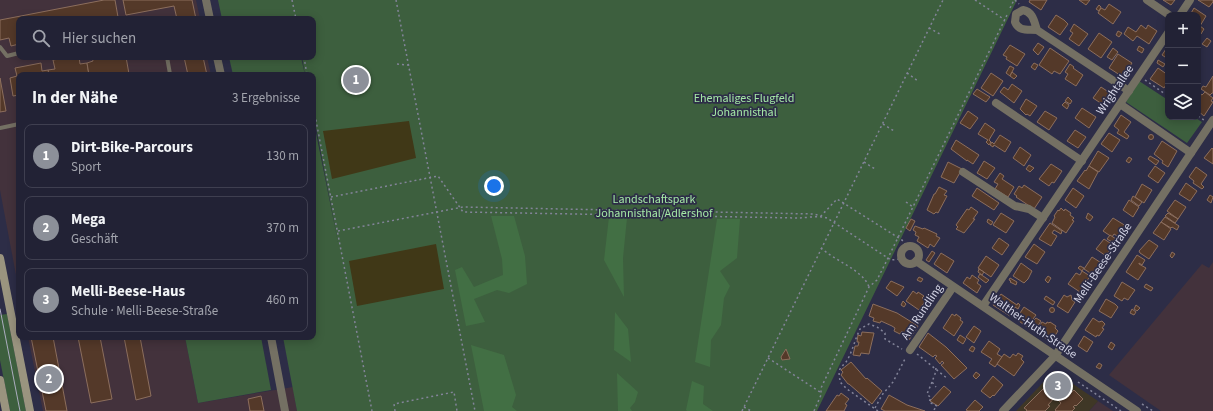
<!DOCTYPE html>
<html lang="de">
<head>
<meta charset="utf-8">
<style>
  :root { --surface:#222235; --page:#2a2a3d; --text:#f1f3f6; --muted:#a2a4ad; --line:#3f3f50; --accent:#8c9099 }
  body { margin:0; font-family:"Source Sans 3",sans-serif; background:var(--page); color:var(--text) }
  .controls { position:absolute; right:12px; top:12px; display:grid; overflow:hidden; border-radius:8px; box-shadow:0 2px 10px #0003 }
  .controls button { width:36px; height:36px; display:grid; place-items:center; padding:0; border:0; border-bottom:1px solid var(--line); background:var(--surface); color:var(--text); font:20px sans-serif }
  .you { position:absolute; left:494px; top:186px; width:14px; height:14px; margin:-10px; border:3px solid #fff; border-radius:50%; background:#1a73e8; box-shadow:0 0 0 6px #1a73e833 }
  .badge { display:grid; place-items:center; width:26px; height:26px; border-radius:50%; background:var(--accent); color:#fff; font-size:13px; font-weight:700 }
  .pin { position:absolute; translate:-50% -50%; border:2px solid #fff; box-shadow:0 1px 4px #0006 }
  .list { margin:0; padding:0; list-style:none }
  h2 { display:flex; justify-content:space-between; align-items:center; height:52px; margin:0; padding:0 16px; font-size:17px }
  h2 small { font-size:13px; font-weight:400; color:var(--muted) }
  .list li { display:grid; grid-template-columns:26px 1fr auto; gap:12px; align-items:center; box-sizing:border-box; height:64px; margin:0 8px 8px; padding:0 8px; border:1px solid var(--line); border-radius:8px }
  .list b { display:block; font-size:15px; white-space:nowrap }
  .list p { margin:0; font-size:13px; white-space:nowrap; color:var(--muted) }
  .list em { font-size:13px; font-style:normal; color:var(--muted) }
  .icon { flex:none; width:22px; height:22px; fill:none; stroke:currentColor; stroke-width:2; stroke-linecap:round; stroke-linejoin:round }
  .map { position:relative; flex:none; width:1213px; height:411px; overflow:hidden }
  .search { position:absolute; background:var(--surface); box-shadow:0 2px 10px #0003; left:16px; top:16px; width:300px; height:44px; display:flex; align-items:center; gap:10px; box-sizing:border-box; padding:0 14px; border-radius:8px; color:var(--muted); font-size:15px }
  .panel { position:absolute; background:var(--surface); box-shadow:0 2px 10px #0003; left:16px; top:72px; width:300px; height:268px; border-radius:8px }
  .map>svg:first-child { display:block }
  .commercial { fill:#43323c }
  .education { fill:#3f3726 }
  .green { fill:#3d5f3e }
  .forest { fill:#426f44 }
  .sand { fill:#403817 }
  .building { fill:#543929; stroke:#8c6e5d }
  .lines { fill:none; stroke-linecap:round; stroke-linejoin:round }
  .path { stroke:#838499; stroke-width:1.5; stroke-dasharray:2 3; stroke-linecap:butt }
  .service { stroke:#747063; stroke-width:4 }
  .minor { stroke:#747063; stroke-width:8 }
  .secondary { stroke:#9a947f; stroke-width:8 }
  .tram { stroke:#acadc0; stroke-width:1 }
  .labels { text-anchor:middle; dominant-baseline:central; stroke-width:3.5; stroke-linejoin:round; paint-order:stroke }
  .street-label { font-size:12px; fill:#d3d4e5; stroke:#2d2d47 }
  .park-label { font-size:12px; fill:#a5e9a6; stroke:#2d2d47 }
</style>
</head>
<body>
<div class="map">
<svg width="1213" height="411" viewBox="0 0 1213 411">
  <rect width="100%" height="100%" fill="#2d2d47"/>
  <g class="commercial">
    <path d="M0,0H196L200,19H19V57H207L211,75H19V291L0,190Z"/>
    <path d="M1213,262V411H1161L1109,375L1202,264L1209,268Z"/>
    <path d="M28,337H185L198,403L293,387L297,411H43Z"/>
    <path d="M1098,401L1113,411H1089Z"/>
  </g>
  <path class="education" d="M1054,371L1098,401L1089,411H1016Z"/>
  <g class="green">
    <path d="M218,0H1017L817,411H297L283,337H313V118L338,242L313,112V75H305L302,57H313V19H222Z"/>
    <path d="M229,57H301L305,75H233Z"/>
    <path d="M1139,81L1168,100V117H1194L1202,122L1187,143L1126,102Z"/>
    <path d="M7,314L26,411H10L0,360V315Z"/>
    <path d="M185,337H261L271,390L198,403Z"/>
  </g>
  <g class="forest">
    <path d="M491,216H514L525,256L527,284L509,293L497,290L474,299L485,322L466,326L455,270L462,267L474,287L503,275L502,259Z"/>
    <path d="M609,217L627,218L623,258L624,297L604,260Z"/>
    <path d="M717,219H740L737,258L720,271L730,286L724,298L721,325L711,340L710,367L695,362Z"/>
    <path d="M615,312L628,329L631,362L614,350Z"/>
    <path d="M471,345L504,355L516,395L512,407L517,411H484Z"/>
    <path d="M617,373L638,392L635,402L630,408L632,411H618Z"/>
    <path d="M692,381L704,386L703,404L713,411H687L686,410Z"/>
  </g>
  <g class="sand">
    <path d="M409,121L416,158L332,179L323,131Z"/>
    <path d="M436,244L444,289L357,306L349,261Z"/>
  </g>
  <g class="building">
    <path d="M104,0H115L118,17L111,19H19V44L11,46L9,38L0,40V20Z"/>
    <path d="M123,0H192L196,19H177L174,6L126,15Z"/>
    <path d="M1030,0H1047L1041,10L1029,2Z"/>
    <path d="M1079,0H1090L1086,5Z"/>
    <path d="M1163,0H1175L1171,5Z"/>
    <path d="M1198,0H1213V2L1209,7Z"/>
    <path d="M1109,4L1121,12L1113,24L1098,13L1101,8L1105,10Z"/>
    <path d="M1099,5L1101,7L1099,11L1096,9Z"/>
    <path d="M1194,8L1206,16L1200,26L1204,29L1201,34L1198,32V15H1190Z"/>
    <path d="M1056,15L1064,20L1068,24L1060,35L1048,27Z"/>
    <path d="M1074,24L1088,34L1079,46L1069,39L1073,33L1070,31Z"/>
    <path d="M1141,25L1146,29L1148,25L1157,31L1149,44L1137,36L1133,41L1124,34L1128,27L1136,32Z"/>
    <path d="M1118,31L1122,33L1119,37L1116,35Z"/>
    <path d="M1099,33L1112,42L1101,58L1088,49Z"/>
    <path d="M1207,38L1211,41L1207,47L1202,44Z"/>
    <path d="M1038,43L1044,47L1038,55L1033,50Z"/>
    <path d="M1010,45L1025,54L1017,66L1006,59L1007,57L1003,55Z"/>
    <path d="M1139,46L1144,49L1142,53L1137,50Z"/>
    <path d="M1168,46V59L1162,55Z"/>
    <path d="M1050,48L1069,61L1060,74L1054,71L1052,74L1039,65Z"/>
    <path d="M1113,48L1118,52L1112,60L1107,57Z"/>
    <path d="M1118,54L1132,63L1123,77L1109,68Z"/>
    <path d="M71,57H79L80,64L87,63L89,75H49L48,70L55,69L53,60Z"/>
    <path d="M92,57H126L129,74L122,75H89L87,63L93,61Z"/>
    <path d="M184,57H203L207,75H188Z"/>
    <path d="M1158,60L1165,64L1163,67L1157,63Z"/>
    <path d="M41,63L42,71L48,70L49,75H19V95L13,96L10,78L17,76L15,68Z"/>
    <path d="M1034,63L1038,65L1035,70L1031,67Z"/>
    <path d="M1070,64L1074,67L1073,68L1083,75L1076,86L1065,79L1068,74L1065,72Z"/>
    <path d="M1010,66L1014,68L1010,76L1006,73Z"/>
    <path d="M1158,68L1168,75V82L1164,88L1150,79Z"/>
    <path d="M1012,72L1017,76L1014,79L1010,76Z"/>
    <path d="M991,73L1003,81L993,96L981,88Z"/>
    <path d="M1213,76V93H1212L1210,95L1201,89L1203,86L1206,87Z"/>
    <path d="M0,78L6,111L0,112Z"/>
    <path d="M1012,84L1022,91L1014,103L1000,92L1004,87L1008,90Z"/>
    <path d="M1101,87L1113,95L1105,106L1093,98Z"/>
    <path d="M977,89L990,97L986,102L973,94Z"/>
    <path d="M1205,92L1213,98L1211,101L1213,102L1204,116L1198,111V95L1199,93L1202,95Z"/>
    <path d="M1068,97L1072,101L1070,104L1065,101Z"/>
    <path d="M1026,99L1037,106L1030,116L1027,114L1026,115L1020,109Z"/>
    <path d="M1065,102L1069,105L1067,109L1062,105Z"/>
    <path d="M1082,108L1096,117L1089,128L1075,118Z"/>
    <path d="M968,111L978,118L970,129L960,123Z"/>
    <path d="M1045,111L1057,118L1049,130L1037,122Z"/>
    <path d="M1121,115L1131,122L1124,132L1129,136L1127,139L1117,133L1119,130L1114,126Z"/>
    <path d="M985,123L995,130L989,140L991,142L989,145L986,142L988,140L978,134Z"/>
    <path d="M1075,130L1086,137L1078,148L1067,141Z"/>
    <path d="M1109,133L1120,140L1112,152L1101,144Z"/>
    <circle cx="1151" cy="137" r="2.5"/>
    <path d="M1000,135L1011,142L1005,152L994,145L993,147L990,145L992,142L994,144Z"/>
    <path d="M956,140L979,155L973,164L967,160V161L951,149Z"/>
    <path d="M1162,141L1177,151L1168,167L1162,163L1163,161L1154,154Z"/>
    <path d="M1020,147L1031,155L1024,166L1013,158Z"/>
    <path d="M1212,148L1213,149V164L1204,158Z"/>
    <path d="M1098,151L1109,158L1099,172L1089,166Z"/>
    <path d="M1150,156L1159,161L1156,165L1148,159Z"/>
    <path d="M1129,157L1132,159L1129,163L1126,161Z"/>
    <path d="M984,161L995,168L987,179L977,173Z"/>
    <path d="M948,162L962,169L954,183L941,177Z"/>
    <path d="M1051,164L1062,171L1054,183L1052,182L1049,186L1039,179Z"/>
    <path d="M1029,165L1034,168L1030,172L1026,169Z"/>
    <path d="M1089,166L1098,172L1089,189L1077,181L1085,170L1086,171Z"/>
    <path d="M1155,166L1165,173L1158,183L1148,176Z"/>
    <path d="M1196,167L1207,175L1201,184L1204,187L1202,189L1193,183L1194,181L1189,177Z"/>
    <path d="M1000,173L1004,176L1002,179L1014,187L1008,197L995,189L998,184L994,182Z"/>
    <path d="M1186,183L1197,191L1190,201L1179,194Z"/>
    <path d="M1142,184L1152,190L1144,203L1135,197Z"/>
    <path d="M1024,185L1042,197L1034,209L1016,197L1017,196L1014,194L1019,186L1022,188Z"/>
    <path d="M939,187L947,191L944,195L947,196L938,213L936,212L934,214L927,210L934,194H935Z"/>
    <path d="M977,188L999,203L994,210L972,196Z"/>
    <path d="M1073,188L1084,196L1076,208L1065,200Z"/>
    <path d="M1210,195L1213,197L1211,203L1207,200Z"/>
    <path d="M1133,196L1142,202L1139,206L1131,200Z"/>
    <path d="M1129,200L1139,207L1133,217L1123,210Z"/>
    <path d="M1175,200L1186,207L1178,219L1167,211Z"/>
    <path d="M971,207L978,212L973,219H975L964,233L956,229L958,227L956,225L967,209L969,210Z"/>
    <path d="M1061,208L1064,211L1065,209L1071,213L1070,215L1074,218L1072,220L1074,221L1066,233L1052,223L1055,217L1054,216L1058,210L1059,211Z"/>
    <path d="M1001,213L1014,221L1006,233L993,225Z"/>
    <path d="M1088,213L1093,217L1090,221L1086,218Z"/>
    <path d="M1168,213L1178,219L1175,223L1165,216Z"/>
    <path d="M1165,217L1179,226L1177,230L1172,227L1171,228L1161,222Z"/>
    <path d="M1113,218L1126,226L1119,237L1114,234L1112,237L1103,231Z"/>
    <path d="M911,219L915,221L910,231L906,228Z"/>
    <path d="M988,219L993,222L991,225L987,222Z"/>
    <path d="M1161,222L1171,229L1164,240L1153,233Z"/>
    <path d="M1050,223L1062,231L1061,234L1054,230L1052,233L1057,236L1051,246L1039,239Z"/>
    <path d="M915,226L923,229L924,228L937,234L936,236L940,238L934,247L930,244L928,248L917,241L919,237L915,235L916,232L913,230Z"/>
    <path d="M1110,235L1116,239L1114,243L1107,239Z"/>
    <path d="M999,238L1009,245L1002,255L992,248Z"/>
    <path d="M1104,239L1113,245L1106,256L1096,249Z"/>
    <path d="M1149,240L1158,246L1149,259L1140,253L1139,251Z"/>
    <path d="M1034,244L1045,252L1037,264L1025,257Z"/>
    <path d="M932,251L935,253L929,262L926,260Z"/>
    <path d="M1172,252L1175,254L1172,258L1170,256Z"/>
    <path d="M941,253L954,261L947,273L934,264Z"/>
    <path d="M1137,255L1145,260L1142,265L1139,263V264L1146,268L1138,280L1126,272Z"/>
    <path d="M986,256L999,265L991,277L978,268Z"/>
    <path d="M1092,257L1103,264L1095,276L1084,269Z"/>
    <path d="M1021,263L1032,271L1028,279L1024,283L1013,276Z"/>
    <path d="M1080,266L1084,268L1082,271L1078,268Z"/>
    <path d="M979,269L984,272L982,275L978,272Z"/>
    <path d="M1082,271L1090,276L1080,292L1068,284L1076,273L1080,275Z"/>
    <path d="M980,274L989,280L986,283L978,277Z"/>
    <path d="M972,275L979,280L977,283L981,286L977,293L963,283L967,277L970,279Z"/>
    <path d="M1048,276L1051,278L1048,283L1045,280Z"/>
    <path d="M919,277L923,279L921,282L917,280Z"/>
    <path d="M1010,278L1017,282L1016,285L1010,282L1011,281L1009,280Z"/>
    <path d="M891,281L904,287L897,296L886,288Z"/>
    <path d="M1122,282L1135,290L1128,300L1124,298L1122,301L1114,296Z"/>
    <path d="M1146,284L1153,288L1151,291L1144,287Z"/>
    <path d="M913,291L917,294L918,292L924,296L922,298L926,300L919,310L906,301Z"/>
    <path d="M1001,294L1017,305L1018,303L1020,305L1018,309L1015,307L1010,316L993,305Z"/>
    <path d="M1064,295L1067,297L1071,295L1072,300L1075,302L1068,313L1057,306Z"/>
    <path d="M1046,296L1055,302L1053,305L1044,299Z"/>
    <path d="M1106,299L1115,304L1118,307L1111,318L1099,311Z"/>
    <path d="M903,301L906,304L904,307L901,305Z"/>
    <path d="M873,304L897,313L918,326L909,340L902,335L904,333L902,331L900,334L894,331L895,328L892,326L881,321L880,323L873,321L874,318L869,316Z"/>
    <path d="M1136,305L1140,308L1137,311L1134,309Z"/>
    <path d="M1024,307L1036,315L1033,319L1034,320L1036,318L1041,321L1034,332L1016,319Z"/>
    <circle cx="1052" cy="310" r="2.5"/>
    <path d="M1132,309L1136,312L1134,315L1130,313Z"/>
    <path d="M952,314L955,316L956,314L961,318L960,320L963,322L954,336L943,328Z"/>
    <path d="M1093,318L1099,322L1102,321L1105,324L1102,328L1104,329L1099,336L1097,335L1096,337L1085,330Z"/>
    <path d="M1042,322L1046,324L1047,322L1049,323L1050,322L1056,326L1055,328L1058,331L1054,337L1050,335L1047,339L1041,335L1044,331L1042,329L1044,327L1040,325Z"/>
    <path d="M974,326L981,331L974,343L966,337Z"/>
    <path d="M862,332L874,333L869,354L861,353L860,356L853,355L855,346H858L859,342H857L858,335L861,336Z"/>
    <path d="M928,333L946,347L967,368L954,379L941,365L944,363L942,361L940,364L935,358L937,356L935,355L933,357L919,347Z"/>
    <path d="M960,335L966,339L963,344L957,340Z"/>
    <path d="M1084,336L1093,342L1087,352L1078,346Z"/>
    <path d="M31,337H53L67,411H46Z"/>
    <path d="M78,337H100L112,399L91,403Z"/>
    <path d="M124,337H140L151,396L136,400Z"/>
    <path d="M989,341L1000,349L997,354L1002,357L995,367L989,363L992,359L981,352Z"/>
    <path d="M1111,342L1115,345L1112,350L1108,347Z"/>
    <path d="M972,346L975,348L973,352L969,350Z"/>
    <path d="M786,349L790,359L782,360L781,357Z"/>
    <path d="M1018,353L1023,356L1021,359L1024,362L1014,376L997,364L1004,354L1010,358L1013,354L1016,356Z"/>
    <path d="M851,362L866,379L867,378L882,391L872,404L849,384H848L841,375L843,372L841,370Z"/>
    <path d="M1099,363L1102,365L1100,369L1096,367Z"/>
    <path d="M976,372L980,375L976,379L973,376Z"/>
    <path d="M993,376L1003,385L994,396L993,395L990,398L981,391Z"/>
    <path d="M1054,377L1071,393L1074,390L1083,399L1076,406L1075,405L1073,407L1075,408L1072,411H1056L1055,410L1061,403L1055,397L1048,405L1050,406L1045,411H1026L1027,410L1024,408L1045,387L1047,388L1050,386L1052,383L1050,382Z"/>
    <path d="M944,386L951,392L938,406L930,401Z"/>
    <path d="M841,393L849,399L845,404L847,405L844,411H826L837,395L839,396Z"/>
    <path d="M889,395L907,405L925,411H885L881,409Z"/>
    <path d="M261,396L264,411H250L248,399Z"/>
    <path d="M975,400L983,407L979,411H968L966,410Z"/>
  </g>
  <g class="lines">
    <g class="path">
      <path d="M292,0L296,19"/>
      <path d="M396,0L475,411"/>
      <path d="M975,0L1005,20"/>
      <path d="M1015,0L1019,4"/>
      <path d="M1010,8L1014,0"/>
      <path d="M929,28L940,34"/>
      <path d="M304,57L307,75"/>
      <path d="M397,64L408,65"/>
      <path d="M907,73L918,81"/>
      <path d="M1145,80L1168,96"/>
      <path d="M313,105L372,411"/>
      <path d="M1198,116L1204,120"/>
      <path d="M883,124L894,131"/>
      <path d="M864,162L875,169"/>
      <path d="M331,197L438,176L463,212L798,218C807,218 819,215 827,218L891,260L901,259"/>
      <path d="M906,202L913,207"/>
      <path d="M338,231L463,207L814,214L821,216L837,199L902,240L907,246"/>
      <path d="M821,248C835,261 863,270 869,287"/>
      <path d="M917,354L948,379"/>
      <path d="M768,358L820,392"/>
      <path d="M936,368L935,374L932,382L936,387"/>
      <path d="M932,382L927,394L931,398L929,402L937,406L933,411"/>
      <path d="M1078,382L1121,411"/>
      <path d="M1142,404L1153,411"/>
      <path d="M744,407L751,411"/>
      <path d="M875,408L882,395L893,382L906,357"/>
      <path d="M395,411L394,404L454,392L457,411"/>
      <path d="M742,411L943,0"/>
      <path d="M814,411L821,395V388L869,287L877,280L886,262L1007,15"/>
      <path d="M878,411L847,389L840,382C840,378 838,373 840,369C841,366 844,365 846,362C852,353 855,339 860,329L869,324L877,327L885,333V339L902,349"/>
    </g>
    <g class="service">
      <path d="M0,47L7,56L19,53"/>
      <path d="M167,57L170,74L168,75"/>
      <path d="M0,128L19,124"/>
    </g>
    <g class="minor">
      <path d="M206,0L210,19"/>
      <path d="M1147,0L1169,15"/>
      <path d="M1180,15L1190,0"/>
      <path d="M1037,30C1034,21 1033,12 1023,10L1016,14L1015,22C1019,32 1028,29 1037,30L1129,91"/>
      <path d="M217,57L221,75"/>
      <path d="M996,103L1082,161"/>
      <path d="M1120,104L1191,153"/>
      <path d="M963,172L1015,206L1029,209L1043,218"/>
      <circle cx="910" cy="255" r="9"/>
      <path d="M916,261L1137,411"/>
      <path d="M983,306L1168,33"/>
      <path d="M271,337L285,411"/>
      <path d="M910,350L953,287"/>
      <path d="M1003,411L1055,356L1213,120"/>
    </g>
    <g class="secondary">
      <path d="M0,258L30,411"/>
      <path d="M0,380L6,411"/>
    </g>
    <path class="tram" d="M0,309L20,411"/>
  </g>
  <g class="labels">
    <g class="street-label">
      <text transform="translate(1115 90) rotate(-56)">Wrightallee</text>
      <text transform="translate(1103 263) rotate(-56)">Melli-Beese-Straße</text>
      <text transform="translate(922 312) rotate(-56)">Am Rundling</text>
      <text transform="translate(1033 326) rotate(35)">Walther-Huth-Straße</text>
    </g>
    <g class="park-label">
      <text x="744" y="98">Ehemaliges Flugfeld<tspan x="744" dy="14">Johannisthal</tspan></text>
      <text x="654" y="199">Landschaftspark<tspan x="654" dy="14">Johannisthal/Adlershof</tspan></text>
    </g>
  </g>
</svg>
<div class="controls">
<button>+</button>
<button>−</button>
<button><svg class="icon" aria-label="layers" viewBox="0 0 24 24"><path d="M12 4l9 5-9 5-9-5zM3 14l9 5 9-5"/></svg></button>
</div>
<div class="you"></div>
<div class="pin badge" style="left:356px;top:80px">1</div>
<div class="pin badge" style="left:49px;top:379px">2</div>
<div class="pin badge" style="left:1058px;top:386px">3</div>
<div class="search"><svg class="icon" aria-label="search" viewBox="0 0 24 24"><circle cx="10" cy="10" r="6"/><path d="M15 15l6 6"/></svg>Hier suchen</div>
<section class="panel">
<h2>In der Nähe<small>3 Ergebnisse</small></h2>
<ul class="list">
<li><span class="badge">1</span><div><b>Dirt-Bike-Parcours</b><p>Sport</p></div><em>130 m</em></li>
<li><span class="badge">2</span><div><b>Mega</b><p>Geschäft</p></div><em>370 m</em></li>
<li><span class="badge">3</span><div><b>Melli-Beese-Haus</b><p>Schule · Melli-Beese-Straße</p></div><em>460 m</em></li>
</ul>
</section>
</div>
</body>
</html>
